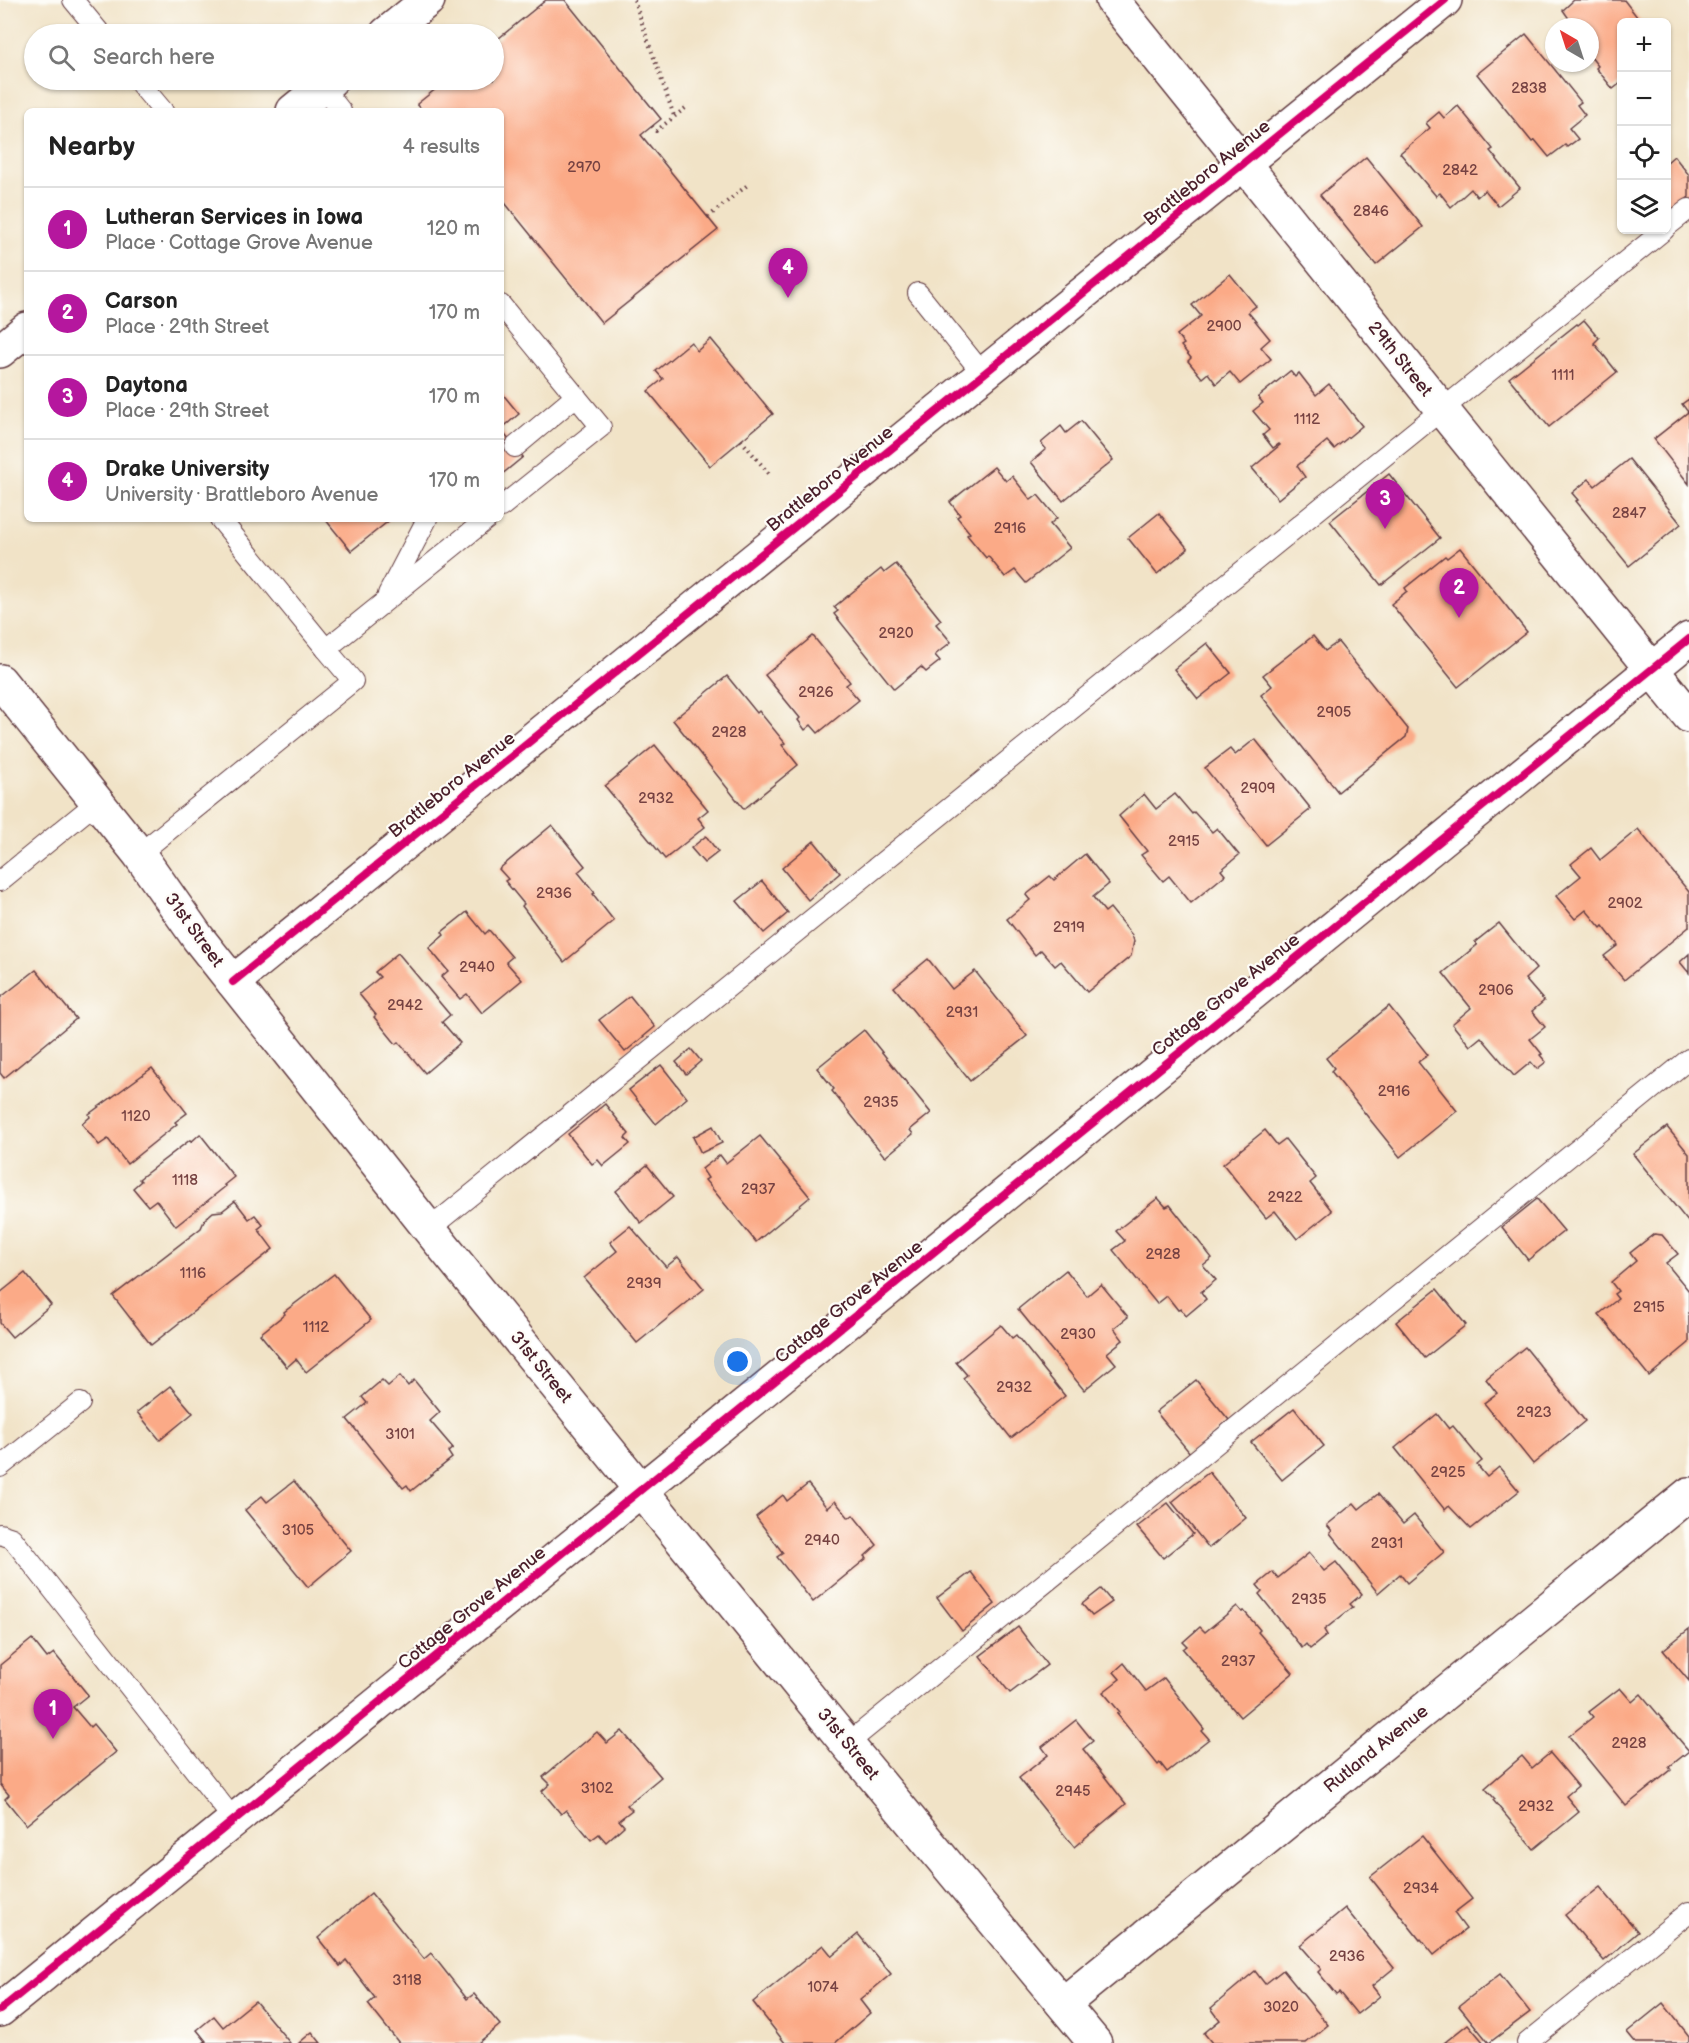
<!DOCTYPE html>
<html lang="en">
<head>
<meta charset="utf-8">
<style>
  :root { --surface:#fff; --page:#f2f2f2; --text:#222; --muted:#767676; --line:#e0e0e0; --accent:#b5179e }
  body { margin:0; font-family:"Balsamiq Sans",sans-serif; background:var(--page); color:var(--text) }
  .controls { position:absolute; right:18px; top:18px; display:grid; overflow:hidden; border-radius:9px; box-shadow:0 2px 4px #0004 }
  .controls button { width:54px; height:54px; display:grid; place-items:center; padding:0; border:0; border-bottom:2px solid var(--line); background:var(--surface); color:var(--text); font:30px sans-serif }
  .compass { position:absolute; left:1545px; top:18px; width:54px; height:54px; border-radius:50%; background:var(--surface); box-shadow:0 2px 4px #0004; rotate:321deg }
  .you { position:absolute; left:738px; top:1362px; width:21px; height:21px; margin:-15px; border:4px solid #fff; border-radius:50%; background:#1a73e8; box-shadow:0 0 0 9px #1a73e833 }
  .badge { display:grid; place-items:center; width:39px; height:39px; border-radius:50%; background:var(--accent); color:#fff; font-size:20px; font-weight:700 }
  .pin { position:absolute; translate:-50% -50px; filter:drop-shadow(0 2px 3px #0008) }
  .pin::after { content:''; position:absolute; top:32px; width:21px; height:18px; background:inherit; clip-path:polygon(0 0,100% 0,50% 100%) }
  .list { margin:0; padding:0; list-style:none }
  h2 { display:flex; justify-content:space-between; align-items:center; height:78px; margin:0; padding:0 24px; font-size:26px }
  h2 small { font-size:20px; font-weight:400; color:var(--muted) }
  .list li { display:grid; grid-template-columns:39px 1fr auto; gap:18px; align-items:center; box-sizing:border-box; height:84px; padding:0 24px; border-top:2px solid var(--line) }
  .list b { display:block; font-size:22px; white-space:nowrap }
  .list p { margin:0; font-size:20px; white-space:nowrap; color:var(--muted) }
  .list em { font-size:20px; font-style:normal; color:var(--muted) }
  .icon { flex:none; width:33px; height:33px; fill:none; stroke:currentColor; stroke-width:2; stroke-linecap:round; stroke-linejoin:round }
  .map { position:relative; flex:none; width:1689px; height:2043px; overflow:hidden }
  .search { position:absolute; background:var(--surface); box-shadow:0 2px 4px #0004; left:24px; top:24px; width:480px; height:66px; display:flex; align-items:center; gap:15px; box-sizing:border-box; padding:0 21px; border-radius:33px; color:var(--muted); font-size:22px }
  .panel { position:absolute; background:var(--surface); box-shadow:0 2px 4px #0004; left:24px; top:108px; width:480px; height:414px; border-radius:9px }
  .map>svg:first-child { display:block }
  .building { fill:#fbaa87 }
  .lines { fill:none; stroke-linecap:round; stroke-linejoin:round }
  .lane-casing { stroke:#633c42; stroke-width:22 }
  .street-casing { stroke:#633c42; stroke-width:36 }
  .secondary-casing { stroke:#633c42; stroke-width:36 }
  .path { stroke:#633c42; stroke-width:4; stroke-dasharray:1.5 4.5; stroke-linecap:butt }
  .lane { stroke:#fff; stroke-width:20 }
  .street { stroke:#fff; stroke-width:33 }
  .secondary { stroke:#fff; stroke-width:33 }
  .cycleway-casing { stroke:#fdfcf7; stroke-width:11 }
  .cycleway { stroke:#d6006c; stroke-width:8 }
  .labels { text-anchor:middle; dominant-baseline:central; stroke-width:4.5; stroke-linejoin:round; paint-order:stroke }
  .number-label { font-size:15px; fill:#764242 }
  .street-label { font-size:18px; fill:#4a1f2b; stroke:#fdfcf7 }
</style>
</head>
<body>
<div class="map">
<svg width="1689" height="2043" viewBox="0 0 1689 2043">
  <rect width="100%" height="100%" fill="#fdfcf7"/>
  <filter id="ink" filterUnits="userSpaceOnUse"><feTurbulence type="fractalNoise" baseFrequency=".0167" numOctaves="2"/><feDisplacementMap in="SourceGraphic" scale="12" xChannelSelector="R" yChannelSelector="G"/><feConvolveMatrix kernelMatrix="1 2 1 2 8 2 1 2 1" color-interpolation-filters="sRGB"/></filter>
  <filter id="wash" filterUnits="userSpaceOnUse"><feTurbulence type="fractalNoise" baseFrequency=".008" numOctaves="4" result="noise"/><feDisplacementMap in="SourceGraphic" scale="24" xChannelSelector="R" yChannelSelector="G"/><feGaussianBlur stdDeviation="1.35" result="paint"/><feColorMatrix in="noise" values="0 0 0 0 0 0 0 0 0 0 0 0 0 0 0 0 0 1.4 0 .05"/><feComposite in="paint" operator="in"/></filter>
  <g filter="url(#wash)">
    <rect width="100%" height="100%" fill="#f1e3c7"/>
    <g id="blocks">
      <g class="building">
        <path d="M546,0H565L661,119L641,135L718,230L602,323L501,198V111H423L417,104L447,80H494V42Z"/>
        <path d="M1574,0H1624L1641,22H1622V82L1613,89L1596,68L1598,66L1590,56V27H1567L1565,24L1570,20L1563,10Z"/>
        <path d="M1526,34L1581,102L1577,105L1585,115L1569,128L1578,139L1567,147L1565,145L1549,157L1535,140L1532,142L1477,74Z"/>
        <path d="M1458,106L1493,149L1490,151L1520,188L1498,206L1485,190L1477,197L1471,189L1451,207L1440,193L1436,196L1400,153L1430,128L1426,123L1439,112L1444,118Z"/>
        <path d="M1674,156L1689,175V197L1666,215V163Z"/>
        <path d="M1366,157L1423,227L1376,265L1320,195Z"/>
        <path d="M1230,274L1256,306L1248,312L1270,339L1261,347L1271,359L1240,384L1230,372L1216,384L1208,373L1202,378L1188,361L1191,358L1181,346L1184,344L1177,335L1201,316L1192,305Z"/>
        <path d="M1584,320L1599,338L1594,343L1617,372L1549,427L1509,378L1577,324L1578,325Z"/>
        <path d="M711,339L773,414L710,466L648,391L663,379L656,371L691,342L697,351Z"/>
        <path d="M1290,371L1295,377L1299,373L1316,395L1329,384L1362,426L1334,449L1327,441L1297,466L1305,477L1278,499L1252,468L1280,445L1279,444L1273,448L1263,435L1269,430L1253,411L1263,403L1258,397Z"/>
        <path d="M501,392L519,414L501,429Z"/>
        <path d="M1689,399V484L1654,439L1688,412L1682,404Z"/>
        <path d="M1081,421L1113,460L1063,501L1031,462L1046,449L1041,443L1061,426L1066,433Z"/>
        <path d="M501,430L523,457L501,475Z"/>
        <path d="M1629,459L1681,524L1629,566L1576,501L1578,500L1572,493L1589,479L1595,486Z"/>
        <path d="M994,467L1006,481L1012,476L1031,500L1038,495L1057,518L1050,524L1070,548L1026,583L1015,570L1005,577L988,556L986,558L967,535L970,533L957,517L960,515L950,502Z"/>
        <path d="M1389,474L1440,538L1381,585L1330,521Z"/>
        <path d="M1159,513L1188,549L1157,574L1128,538Z"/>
        <path d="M325,519H391L351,551Z"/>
        <path d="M1460,548L1527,632L1458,687L1391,604L1407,591L1405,588L1445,556L1447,558Z"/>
        <path d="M896,564L941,620L936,624L951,642L935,655L940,661L926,672L921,667L894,689L834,614L838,611L834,607L881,569L884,573Z"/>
        <path d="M813,636L850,682L846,685L859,700L818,733L811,725L805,730L798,720L800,718L765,675Z"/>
        <path d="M1313,636L1325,651L1338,642L1408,729L1406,737L1338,792L1261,695L1272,686L1263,675Z"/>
        <path d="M1207,643L1231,673L1198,699L1174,669Z"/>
        <path d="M727,676L757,713L759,711L785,743L782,745L798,765L744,809L673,720Z"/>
        <path d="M1255,739L1311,809L1266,845L1205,768L1230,749L1235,755Z"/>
        <path d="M655,745L708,810L698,818L705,827L665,859L605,786Z"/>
        <path d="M1144,794L1156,809L1175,794L1192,814L1194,812L1212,832L1217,828L1239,855L1221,870L1225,875L1191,903L1169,876L1163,881L1141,855L1147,851L1119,816Z"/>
        <path d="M552,825L585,866L578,872L595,893L593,894L614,921L564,962L522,906L524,904L505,881L508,879L499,869Z"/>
        <path d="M1638,829L1689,892V927L1624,980L1604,956L1618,945L1603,926L1601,928L1586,910L1575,919L1556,896L1581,876L1571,864L1591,848L1600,860Z"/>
        <path d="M706,836L718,852L704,863L691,848Z"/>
        <path d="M814,841L840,873L808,900L782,868Z"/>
        <path d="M1085,854L1109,884L1093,897L1105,912L1110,908L1132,935L1134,941L1131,956L1087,992L1061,961L1055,966L1041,950L1035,955L1007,919L1030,900L1026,895L1050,876L1054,880Z"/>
        <path d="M762,881L788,913L764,933L737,901Z"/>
        <path d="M467,912L485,934L489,930L512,957L506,962L522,980L482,1013L467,994L460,999L441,977L448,971L429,948L444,935L442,932Z"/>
        <path d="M1499,923L1536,969L1525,979L1544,1001L1532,1011L1545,1027L1530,1039L1542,1054L1540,1055L1546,1062L1537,1069L1531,1062L1514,1076L1481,1037L1470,1046L1452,1024L1471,1008L1443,973L1477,945L1475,942Z"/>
        <path d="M398,953L450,1015L442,1022L460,1043L425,1073L399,1042L396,1044L374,1017L376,1015L359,994L380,977L375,972Z"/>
        <path d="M1689,954V973L1680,962Z"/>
        <path d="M928,959L952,989L975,971L1027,1036L970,1081L894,987Z"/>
        <path d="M36,970L76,1019L4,1078L0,1073V998Z"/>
        <path d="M630,996L655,1027L625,1052L599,1020Z"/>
        <path d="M1389,1006L1428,1055L1418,1062L1457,1111L1400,1157L1331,1071L1334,1068L1326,1058Z"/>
        <path d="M864,1030L931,1113L910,1130L913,1134L885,1157L832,1091L834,1089L817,1068Z"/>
        <path d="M691,1049L701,1061L686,1074L676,1062Z"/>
        <path d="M661,1065L687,1098L656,1124L629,1090Z"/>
        <path d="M152,1068L187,1113L175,1122L177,1124L127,1164L108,1139L99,1145L82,1124L90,1117L89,1114Z"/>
        <path d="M605,1104L629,1134L625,1138L630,1144L603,1166L598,1160L592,1164L568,1134Z"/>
        <path d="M713,1126L722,1143L701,1153L693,1137Z"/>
        <path d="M1667,1127L1689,1154V1223L1633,1154Z"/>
        <path d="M1265,1130L1277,1145L1285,1139L1316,1178L1310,1183L1332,1211L1297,1239L1275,1211L1266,1218L1223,1164Z"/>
        <path d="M200,1134L234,1177L224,1185L226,1186L176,1226L156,1200L148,1206L133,1188L141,1181L139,1179L190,1140L191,1142Z"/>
        <path d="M760,1136L810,1197L756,1242L705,1180L708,1178L702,1169L720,1155L726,1163Z"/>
        <path d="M647,1165L673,1197L641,1223L616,1191Z"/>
        <path d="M1158,1198L1166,1207L1170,1205L1212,1258L1203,1265L1216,1280L1201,1292L1206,1299L1186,1316L1181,1309L1178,1310L1167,1296L1157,1304L1113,1250L1125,1241L1116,1231Z"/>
        <path d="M1537,1199L1564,1231L1528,1260L1502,1227Z"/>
        <path d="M235,1201L249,1219L255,1215L263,1225L258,1229L273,1249L151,1345L113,1296L201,1228L205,1219L213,1212L222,1211Z"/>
        <path d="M630,1226L666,1267L678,1257L704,1289L637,1343L584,1278L617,1251L610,1242Z"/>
        <path d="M1654,1234L1662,1235L1678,1254L1666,1263L1689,1291V1343L1649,1376L1599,1314L1618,1299L1614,1294L1618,1291L1611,1282L1636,1261L1630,1253Z"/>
        <path d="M1066,1270L1087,1296L1101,1284L1128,1317L1114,1328L1123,1340L1107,1353L1116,1364L1084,1390L1018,1309Z"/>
        <path d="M25,1273L51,1305L12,1337L0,1323V1293Z"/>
        <path d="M334,1274L371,1320L306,1372L296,1359L287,1367L260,1334L285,1314L284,1312Z"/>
        <path d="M1437,1289L1466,1325L1425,1358L1396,1322Z"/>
        <path d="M1001,1325L1012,1338L1016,1335L1065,1396L1011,1438L963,1378L967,1375L956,1362Z"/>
        <path d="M1525,1347L1585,1421L1533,1464L1484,1403L1497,1393L1486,1379Z"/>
        <path d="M400,1376L408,1386L414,1380L440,1412L430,1421L453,1448L448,1452L452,1458L411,1491L407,1485L403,1488L347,1419L367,1403L362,1397L382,1380L388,1386Z"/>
        <path d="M1196,1380L1229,1420L1190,1453L1156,1412Z"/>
        <path d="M170,1386L193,1413L160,1440L137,1412Z"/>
        <path d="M1294,1408L1324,1446L1282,1480L1251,1442Z"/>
        <path d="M1437,1414L1449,1429L1453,1426L1482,1461L1477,1465L1487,1477L1499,1467L1519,1491L1471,1529L1449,1506L1445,1510L1395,1448Z"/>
        <path d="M1209,1472L1246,1518L1209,1548L1172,1502Z"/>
        <path d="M294,1481L351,1551L308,1587L245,1510L262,1496L267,1502Z"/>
        <path d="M808,1484L827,1508L835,1501L849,1518L853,1515L877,1545L865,1556L867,1558L813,1602L777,1557L783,1553L756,1517L783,1495L787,1501Z"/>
        <path d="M1378,1494L1403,1524L1414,1515L1444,1552L1407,1583L1400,1574L1378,1593L1330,1533L1332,1531L1327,1525L1354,1503L1359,1509Z"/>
        <path d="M1168,1503L1193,1534L1163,1558L1137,1527Z"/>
        <path d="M1309,1553L1324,1571L1336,1562L1362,1594L1350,1604L1353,1607L1324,1630L1327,1635L1310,1649L1306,1644L1302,1648L1259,1594L1262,1591L1257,1585L1273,1572L1278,1578Z"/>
        <path d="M971,1572L995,1604L962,1631L937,1598Z"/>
        <path d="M1101,1589L1112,1602L1092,1616L1082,1604Z"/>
        <path d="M1237,1606L1242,1612L1244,1611L1260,1630L1258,1632L1293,1673L1240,1717L1183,1649L1187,1646L1183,1642L1200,1627L1205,1632Z"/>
        <path d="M1018,1627L1047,1665L1010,1693L980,1656Z"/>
        <path d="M1689,1629V1681L1663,1650Z"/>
        <path d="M32,1639L47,1658L54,1653L88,1695L73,1707L90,1727L93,1724L116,1752L26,1825L5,1799L9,1795L0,1784V1665Z"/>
        <path d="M1124,1663L1146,1691L1164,1678L1204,1729L1202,1731L1209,1739L1167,1772L1160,1763L1158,1765L1117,1714L1120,1712L1103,1692L1120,1679L1114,1672Z"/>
        <path d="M1620,1688L1632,1702L1641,1694L1689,1751L1669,1767L1671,1770L1626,1806L1569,1736L1593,1717L1589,1712Z"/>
        <path d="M1076,1720L1093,1741L1083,1749L1126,1804L1074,1847L1019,1778L1048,1755L1042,1747Z"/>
        <path d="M622,1731L661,1777L627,1805L632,1810L619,1820L624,1826L606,1842L599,1834L591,1840L566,1810L561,1814L542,1791L550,1784L543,1777L597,1732L607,1743Z"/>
        <path d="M1550,1753L1578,1786L1566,1796L1579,1812L1534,1849L1493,1800L1495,1799L1485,1788L1522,1756L1532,1768Z"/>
        <path d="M1422,1836L1472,1899L1454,1913L1466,1929L1434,1955L1421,1939L1420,1940L1370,1877Z"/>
        <path d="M1600,1887L1638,1932L1604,1961L1565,1915Z"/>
        <path d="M371,1893L424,1959L431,1953L467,1999L474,1994L500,2025L478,2043H399L368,2004L375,1998L346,1960L340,1966L318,1938Z"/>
        <path d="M1345,1908L1394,1968L1372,1986L1380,1996L1357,2014L1339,1992L1336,1994L1318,1972L1321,1969L1300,1945Z"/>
        <path d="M858,1934L891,1974L860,2000L870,2013L835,2043H785L753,2002L823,1945L832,1956Z"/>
        <path d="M1283,1970L1328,2025L1306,2043H1212L1204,2033L1220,2020L1211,2008L1255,1971L1265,1984Z"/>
        <path d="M1500,1974L1530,2012L1489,2043L1459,2006Z"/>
        <path d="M255,2001L290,2043H203L206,2041L197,2030L214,2016L223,2027Z"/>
        <path d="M1663,2003L1689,2036V2041L1686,2043H1636L1627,2032Z"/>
        <path d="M1468,2024L1484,2043H1444Z"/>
        <path d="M312,2032L321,2043H299Z"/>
      </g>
    </g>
  </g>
  <g filter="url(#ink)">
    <use href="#blocks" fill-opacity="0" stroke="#633c42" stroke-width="1.5"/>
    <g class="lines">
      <defs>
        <g id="lane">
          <path d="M73,0L101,34"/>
          <path d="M137,80L163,111"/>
          <path d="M322,87L341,111"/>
          <path d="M1666,227L1689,209"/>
          <path d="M918,293L983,374"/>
          <path d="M501,305L601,427L501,507"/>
          <path d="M515,447L576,396"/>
          <path d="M220,519L326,649L487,519"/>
          <path d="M388,594L427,519"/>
          <path d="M139,854L353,681L326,649"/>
          <path d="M0,881L97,802"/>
          <path d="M429,1229L1664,230"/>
          <path d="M0,1467L80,1403"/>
          <path d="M0,1534L12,1538L234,1820"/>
          <path d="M847,1744L1689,1059"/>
          <path d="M1527,2043L1689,1912"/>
        </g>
        <g id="street">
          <path d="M1112,0L1689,716"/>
          <path d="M233,982L1445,0"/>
          <path d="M1063,2004L1689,1494"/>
          <path d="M0,2010L641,1490"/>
        </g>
        <g id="secondary">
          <path d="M386,34L428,0"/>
          <path d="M293,111L331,80"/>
          <path d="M0,351L27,329"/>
          <path d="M0,681L139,854L198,938L429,1229L847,1744L1095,2043"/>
          <path d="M641,1490L1689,639"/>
        </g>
      </defs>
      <use href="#lane" class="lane-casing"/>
      <use href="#street" class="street-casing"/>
      <use href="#secondary" class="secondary-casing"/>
      <g class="path">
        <path d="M634,0L674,116"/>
        <path d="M652,126L656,131L688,106"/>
        <path d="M708,217L750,183"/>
        <path d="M741,440L770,475"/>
      </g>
      <use href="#lane" class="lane"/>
      <use href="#street" class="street"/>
      <use href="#secondary" class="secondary"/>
      <defs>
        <g id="cycleway">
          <path d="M233,982L1445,0"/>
          <path d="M0,2010L1689,639"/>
        </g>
      </defs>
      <use href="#cycleway" class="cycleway-casing"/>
      <use href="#cycleway" class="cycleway"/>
    </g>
  </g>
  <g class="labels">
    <g class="number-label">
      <text x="1529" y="88">2838</text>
      <text x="584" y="167">2970</text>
      <text x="1460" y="170">2842</text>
      <text x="1371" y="211">2846</text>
      <text x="1224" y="326">2900</text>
      <text x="1563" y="375">1111</text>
      <text x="1307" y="419">1112</text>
      <text x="1629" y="513">2847</text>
      <text x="1010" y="528">2916</text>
      <text x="896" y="633">2920</text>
      <text x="816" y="692">2926</text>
      <text x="1334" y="712">2905</text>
      <text x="729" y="732">2928</text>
      <text x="1258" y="788">2909</text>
      <text x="656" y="798">2932</text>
      <text x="1184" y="841">2915</text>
      <text x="554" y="893">2936</text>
      <text x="1625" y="903">2902</text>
      <text x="1069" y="927">2919</text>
      <text x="477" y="967">2940</text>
      <text x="1496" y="990">2906</text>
      <text x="405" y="1005">2942</text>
      <text x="962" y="1012">2931</text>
      <text x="1394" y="1091">2916</text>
      <text x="881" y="1102">2935</text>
      <text x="136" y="1116">1120</text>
      <text x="185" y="1180">1118</text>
      <text x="758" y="1189">2937</text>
      <text x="1285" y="1197">2922</text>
      <text x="1163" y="1254">2928</text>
      <text x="193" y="1273">1116</text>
      <text x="644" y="1283">2939</text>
      <text x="1649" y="1307">2915</text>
      <text x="316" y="1327">1112</text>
      <text x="1078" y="1334">2930</text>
      <text x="1014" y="1387">2932</text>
      <text x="1534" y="1412">2923</text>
      <text x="400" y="1434">3101</text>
      <text x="1448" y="1472">2925</text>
      <text x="298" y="1530">3105</text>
      <text x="822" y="1540">2940</text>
      <text x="1387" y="1543">2931</text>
      <text x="1309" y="1599">2935</text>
      <text x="1238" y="1661">2937</text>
      <text x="1629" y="1743">2928</text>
      <text x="597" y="1788">3102</text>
      <text x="1073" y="1791">2945</text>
      <text x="1536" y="1806">2932</text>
      <text x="1421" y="1888">2934</text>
      <text x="1347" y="1956">2936</text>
      <text x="407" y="1980">3118</text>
      <text x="823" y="1987">1074</text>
      <text x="1281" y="2007">3020</text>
    </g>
    <g class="street-label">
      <text transform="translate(1207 173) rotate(-39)">Brattleboro Avenue</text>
      <text transform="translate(1400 359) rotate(51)">29th Street</text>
      <text transform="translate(830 479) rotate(-39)">Brattleboro Avenue</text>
      <text transform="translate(452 785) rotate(-39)">Brattleboro Avenue</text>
      <text transform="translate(194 930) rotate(54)">31st Street</text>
      <text transform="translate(1226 995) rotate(-39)">Cottage Grove Avenue</text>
      <text transform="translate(849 1302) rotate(-39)">Cottage Grove Avenue</text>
      <text transform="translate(541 1367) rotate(51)">31st Street</text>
      <text transform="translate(472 1608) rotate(-39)">Cottage Grove Avenue</text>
      <text transform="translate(848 1744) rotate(51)">31st Street</text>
      <text transform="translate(1376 1749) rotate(-39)">Rutland Avenue</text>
    </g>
  </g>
</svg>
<div class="controls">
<button>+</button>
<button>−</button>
<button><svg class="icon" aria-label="locate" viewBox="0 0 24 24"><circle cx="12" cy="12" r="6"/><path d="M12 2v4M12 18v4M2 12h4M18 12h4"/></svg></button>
<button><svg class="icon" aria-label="layers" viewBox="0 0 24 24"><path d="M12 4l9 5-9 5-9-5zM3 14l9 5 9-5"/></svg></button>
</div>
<svg class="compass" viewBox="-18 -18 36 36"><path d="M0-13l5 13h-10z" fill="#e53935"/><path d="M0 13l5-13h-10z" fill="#767676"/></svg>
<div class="you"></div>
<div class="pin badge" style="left:53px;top:1739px">1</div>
<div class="pin badge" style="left:1459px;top:618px">2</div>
<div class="pin badge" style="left:1385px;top:529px">3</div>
<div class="pin badge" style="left:788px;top:298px">4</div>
<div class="search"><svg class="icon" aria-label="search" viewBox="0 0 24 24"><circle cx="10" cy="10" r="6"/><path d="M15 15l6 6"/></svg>Search here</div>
<section class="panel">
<h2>Nearby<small>4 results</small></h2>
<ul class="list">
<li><span class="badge">1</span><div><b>Lutheran Services in Iowa</b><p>Place · Cottage Grove Avenue</p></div><em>120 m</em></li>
<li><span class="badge">2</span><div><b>Carson</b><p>Place · 29th Street</p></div><em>170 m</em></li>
<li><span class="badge">3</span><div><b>Daytona</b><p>Place · 29th Street</p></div><em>170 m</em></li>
<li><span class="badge">4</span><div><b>Drake University</b><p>University · Brattleboro Avenue</p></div><em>170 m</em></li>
</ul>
</section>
</div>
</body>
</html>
